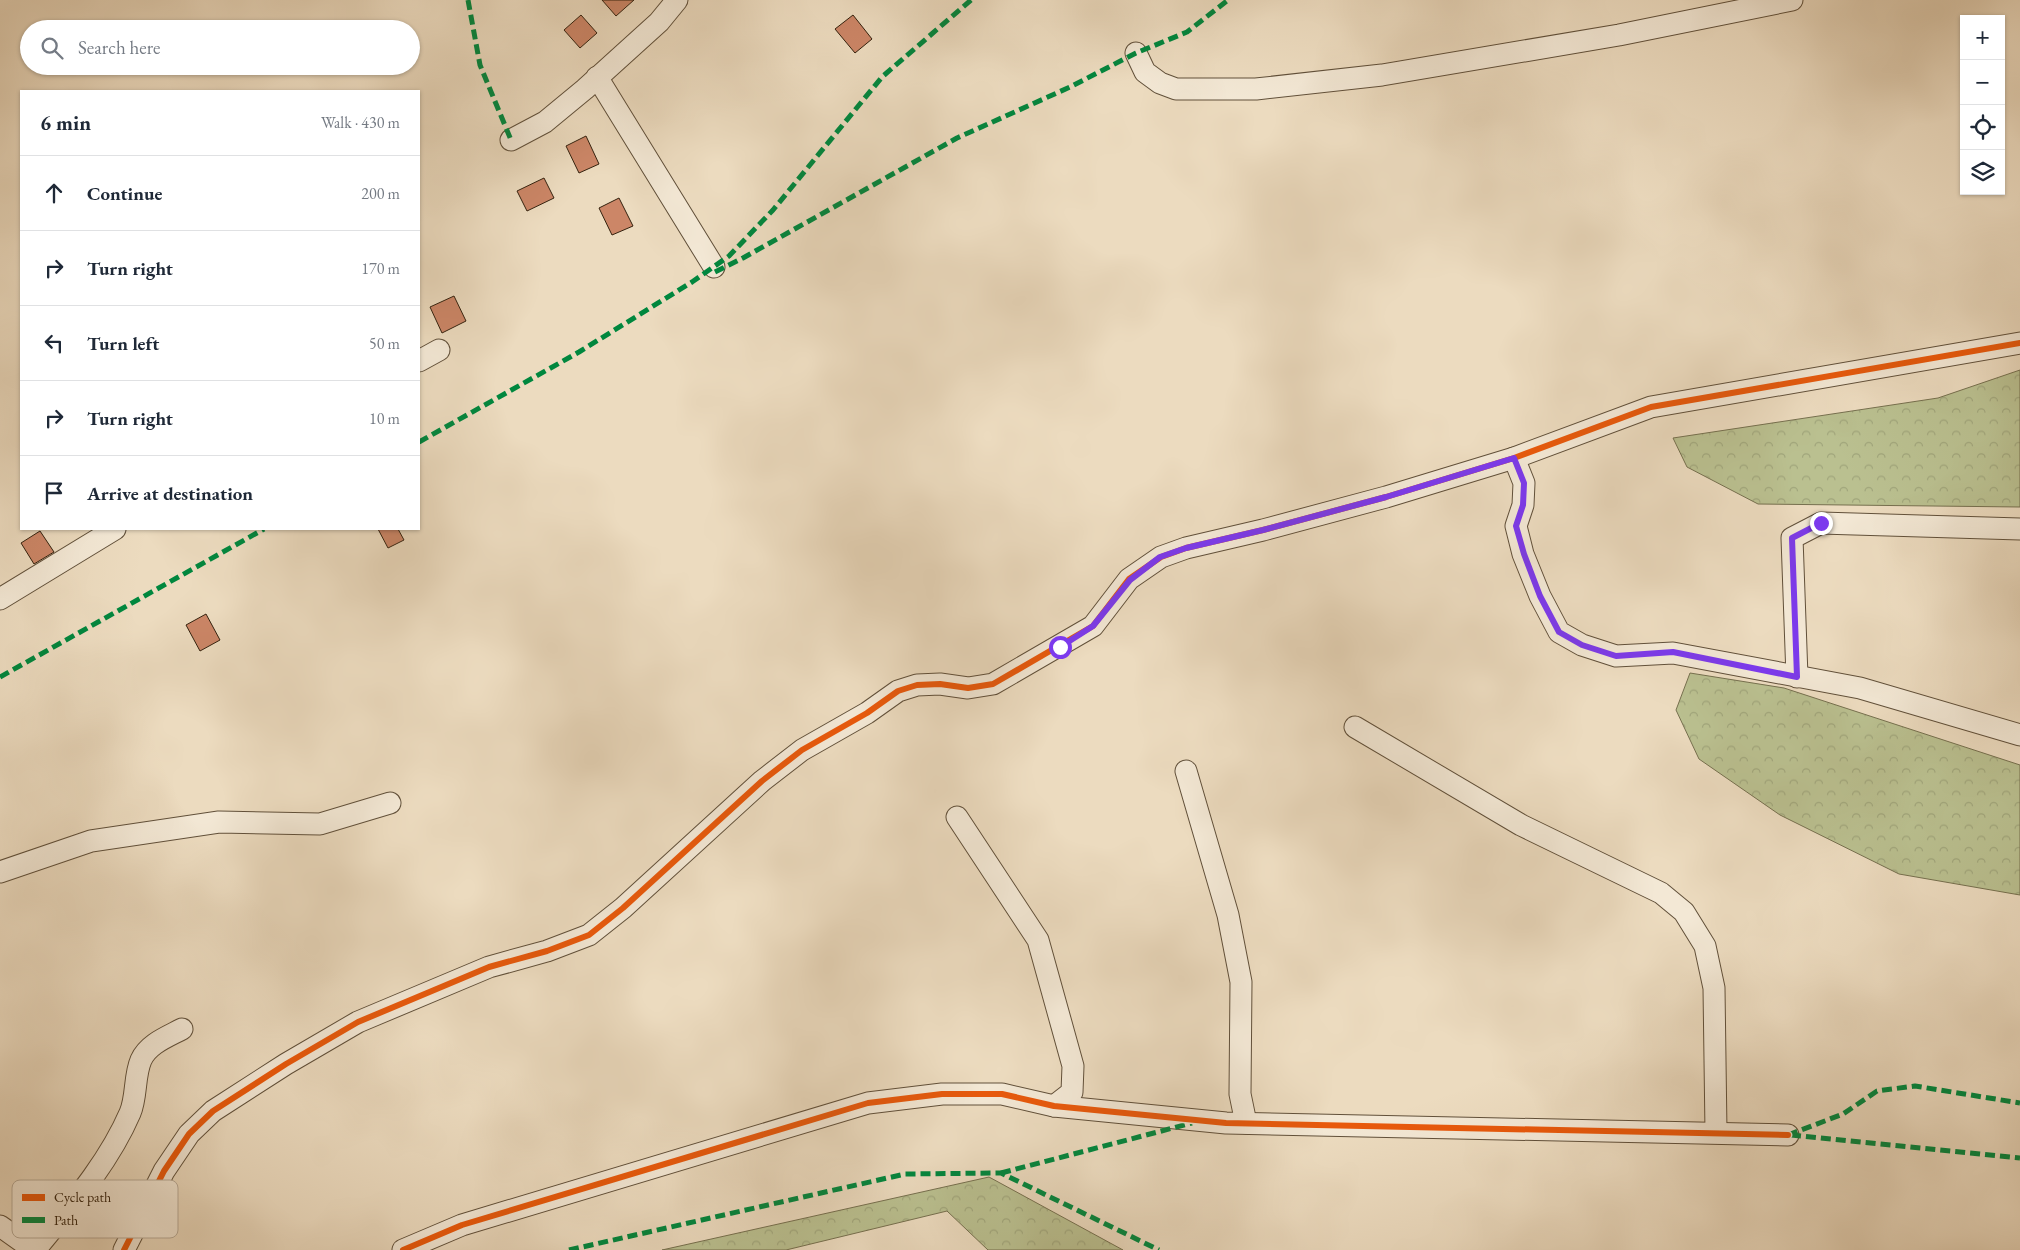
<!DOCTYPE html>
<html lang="en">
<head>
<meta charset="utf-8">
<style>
  :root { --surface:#fff; --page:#f6f6f7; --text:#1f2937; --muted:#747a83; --line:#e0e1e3 }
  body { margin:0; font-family:"EB Garamond",serif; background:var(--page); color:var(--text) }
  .controls { position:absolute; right:15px; top:15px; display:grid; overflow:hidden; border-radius:0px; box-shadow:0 1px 4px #0004 }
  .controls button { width:45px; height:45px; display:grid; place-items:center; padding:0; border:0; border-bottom:1px solid var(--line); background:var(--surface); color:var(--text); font:25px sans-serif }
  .stop { position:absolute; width:15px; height:15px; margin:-11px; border:4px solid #7c3aed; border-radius:50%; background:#fff }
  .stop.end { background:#7c3aed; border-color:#fff; box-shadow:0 1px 5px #0008 }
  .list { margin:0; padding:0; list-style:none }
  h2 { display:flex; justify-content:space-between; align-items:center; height:65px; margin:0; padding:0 20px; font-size:21px }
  h2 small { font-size:16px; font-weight:400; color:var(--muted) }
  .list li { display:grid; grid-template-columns:32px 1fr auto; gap:15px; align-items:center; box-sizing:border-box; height:75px; padding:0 20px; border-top:1px solid var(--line) }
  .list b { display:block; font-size:19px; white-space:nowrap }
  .list em { font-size:16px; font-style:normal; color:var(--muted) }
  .icon { flex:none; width:28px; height:28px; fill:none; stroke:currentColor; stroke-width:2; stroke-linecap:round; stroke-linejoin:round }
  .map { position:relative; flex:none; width:2020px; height:1250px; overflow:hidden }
  .search { position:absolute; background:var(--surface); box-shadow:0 1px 4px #0004; left:20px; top:20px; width:400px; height:55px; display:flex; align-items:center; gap:12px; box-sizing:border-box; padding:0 18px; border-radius:28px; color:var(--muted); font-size:19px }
  .panel { position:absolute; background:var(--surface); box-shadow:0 1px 4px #0004; left:20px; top:90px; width:400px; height:440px; border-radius:0px }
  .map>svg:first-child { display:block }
  .forest { fill:url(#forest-crowns); stroke:#76704f }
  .building { fill:#cc8667; stroke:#33210e }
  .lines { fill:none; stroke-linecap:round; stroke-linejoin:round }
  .minor-casing { stroke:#61503a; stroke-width:23 }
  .minor { stroke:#f3e8d5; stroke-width:21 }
  .quiet { stroke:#00873e; stroke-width:5; stroke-dasharray:10 5; stroke-linecap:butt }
  .cycleway-casing { stroke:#f3e8d5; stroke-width:9 }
  .cycleway { stroke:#e8590c; stroke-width:6 }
  .route { stroke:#7c3aed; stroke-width:6 }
  .key { fill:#f3e8d5; stroke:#b9ac99; stroke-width:1 }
  .key-label { font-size:14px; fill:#33210e }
</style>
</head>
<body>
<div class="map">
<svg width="2020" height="1250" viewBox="0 0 2020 1250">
  <defs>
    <pattern id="forest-crowns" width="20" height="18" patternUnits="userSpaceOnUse" patternTransform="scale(1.25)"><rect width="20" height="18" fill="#bac090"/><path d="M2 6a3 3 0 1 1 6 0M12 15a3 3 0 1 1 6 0" fill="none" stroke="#a0a57b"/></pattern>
  </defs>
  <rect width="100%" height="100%" fill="#ecdbbf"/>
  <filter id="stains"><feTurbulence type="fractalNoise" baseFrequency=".004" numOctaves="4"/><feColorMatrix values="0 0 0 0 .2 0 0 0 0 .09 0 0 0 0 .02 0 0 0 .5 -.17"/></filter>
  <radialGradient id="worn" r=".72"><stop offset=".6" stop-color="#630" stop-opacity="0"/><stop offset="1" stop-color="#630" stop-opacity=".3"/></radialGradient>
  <g class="forest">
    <path d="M2020,370V507L1758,504L1687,467L1673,438L1938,398Z"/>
    <path d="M1690,673L1784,688L2020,765V895L1899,874L1780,815L1699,759L1676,710Z"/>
    <path d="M989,1177L1123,1250H988L947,1211L786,1250H662Z"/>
  </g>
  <g class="building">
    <path d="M602,0H634L616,16Z"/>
    <path d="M581,15L597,33L580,48L564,30Z"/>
    <path d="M853,15L872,39L855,53L835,29Z"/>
    <path d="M586,136L599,164L579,173L566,146Z"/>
    <path d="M544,178L554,198L527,211L517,191Z"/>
    <path d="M619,198L633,226L612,235L599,208Z"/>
    <path d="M454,296L466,321L442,333L430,307Z"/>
    <path d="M378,529H398L404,540L388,548Z"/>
    <path d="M40,531L54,552L34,564L21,543Z"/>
    <path d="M206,614L220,640L200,651L186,625Z"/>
  </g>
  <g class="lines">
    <defs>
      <g id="minor">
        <path d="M1136,53L1145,72L1160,83L1176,89H1256L1382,75L1619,35L1792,0"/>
        <path d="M597,77L714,267"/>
        <path d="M511,140L545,122L585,89L659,22L677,0"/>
        <path d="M419,361L439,350"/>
        <path d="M1514,458L1524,483L1523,505L1516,526L1523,554L1540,596L1559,632L1582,645L1616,656L1673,653L1860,688L2020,735"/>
        <path d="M0,599L115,529"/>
        <path d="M1797,677L1792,538L1821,523L2020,529"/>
        <path d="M1355,727L1521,825L1661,893L1684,912L1705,946L1714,988L1716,1132"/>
        <path d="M1186,771L1228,915L1241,982L1240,1094L1246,1123"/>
        <path d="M957,817L1038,940L1073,1066L1072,1092L1054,1106"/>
        <path d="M0,872L91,841L219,822L320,824L390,803"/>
        <path d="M0,1226L34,1250"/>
        <path d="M35,1250C70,1207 108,1164 130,1113C137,1097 134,1076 141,1060C148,1044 167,1037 182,1029"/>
        <path d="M124,1250L164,1171L189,1134L213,1111L286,1064L358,1022L489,967L547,951L589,935L623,908L762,781L802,750L867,713L898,691L917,685L940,684L968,688L993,684L1093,626L1129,579L1161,557L1186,548L1263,530L1386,497L1514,458L1651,407L2020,343"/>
        <path d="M403,1250L462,1225L868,1103L942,1094H1002L1054,1106L1226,1123L1788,1135"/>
      </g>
    </defs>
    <use href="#minor" class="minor-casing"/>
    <use href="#minor" class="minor"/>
    <g class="quiet">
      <path d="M468,0L480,65L511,140"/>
      <path d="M715,272L743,258L957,138L1070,87L1136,53L1187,32L1228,0"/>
      <path d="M419,442L579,352L692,282L729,256L773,210L882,77L971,0"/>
      <path d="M0,677L264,529"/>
      <path d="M1788,1135L1843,1114L1877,1091L1915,1086L2020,1103"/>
      <path d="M1791,1135L2020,1158"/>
      <path d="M1001,1173L1192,1123"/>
      <path d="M569,1250L905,1174L1001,1173L1159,1250"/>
    </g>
    <defs>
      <g id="cycleway">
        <path d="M124,1250L164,1171L189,1134L213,1111L286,1064L358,1022L489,967L547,951L589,935L623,908L762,781L802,750L867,713L898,691L917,685L940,684L968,688L993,684L1093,626L1129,579L1161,557L1186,548L1263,530L1386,497L1514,458L1651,407L2020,343"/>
        <path d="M403,1250L462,1225L868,1103L942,1094H1002L1054,1106L1226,1123L1788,1135"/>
      </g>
    </defs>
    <use href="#cycleway" class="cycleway-casing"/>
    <use href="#cycleway" class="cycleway"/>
  </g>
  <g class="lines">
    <path class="route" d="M1060,647L1093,626L1130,580L1160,557L1186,548L1263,530L1386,497L1514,458L1524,483L1523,505L1516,526L1524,554L1540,596L1559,632L1582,645L1616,656L1673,652L1797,677L1792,538L1821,523"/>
  </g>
  <rect x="12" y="1180" width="166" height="58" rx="8" class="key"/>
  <rect x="22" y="1194" width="23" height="7" fill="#e8590c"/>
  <rect x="22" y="1217" width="23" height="6" fill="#00873e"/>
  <g class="key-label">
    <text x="54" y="1202">Cycle path</text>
    <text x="54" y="1225">Path</text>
  </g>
  <rect width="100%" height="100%" filter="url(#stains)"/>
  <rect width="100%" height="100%" fill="url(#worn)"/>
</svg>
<div class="controls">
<button>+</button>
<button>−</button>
<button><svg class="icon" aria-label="locate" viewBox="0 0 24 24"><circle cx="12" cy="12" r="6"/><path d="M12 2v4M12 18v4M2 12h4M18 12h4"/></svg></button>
<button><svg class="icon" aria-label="layers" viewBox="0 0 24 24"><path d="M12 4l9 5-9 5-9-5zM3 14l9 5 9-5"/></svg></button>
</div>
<div class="stop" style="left:1060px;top:647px"></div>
<div class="stop end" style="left:1821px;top:523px"></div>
<div class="search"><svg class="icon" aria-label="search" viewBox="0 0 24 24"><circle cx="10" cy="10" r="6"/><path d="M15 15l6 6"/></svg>Search here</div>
<section class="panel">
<h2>6 min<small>Walk · 430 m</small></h2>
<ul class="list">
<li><svg class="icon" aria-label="ahead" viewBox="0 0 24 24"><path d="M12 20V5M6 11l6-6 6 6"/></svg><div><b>Continue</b></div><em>200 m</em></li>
<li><svg class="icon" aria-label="right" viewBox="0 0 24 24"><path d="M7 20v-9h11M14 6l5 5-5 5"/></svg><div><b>Turn right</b></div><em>170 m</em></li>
<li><svg class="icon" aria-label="left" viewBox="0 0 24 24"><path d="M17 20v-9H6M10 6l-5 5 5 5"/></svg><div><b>Turn left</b></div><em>50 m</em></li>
<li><svg class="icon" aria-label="right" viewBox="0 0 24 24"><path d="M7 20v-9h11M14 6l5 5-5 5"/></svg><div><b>Turn right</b></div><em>10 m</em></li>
<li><svg class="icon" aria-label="arrive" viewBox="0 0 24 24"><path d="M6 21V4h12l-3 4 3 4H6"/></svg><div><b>Arrive at destination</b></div></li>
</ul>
</section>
</div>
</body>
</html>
